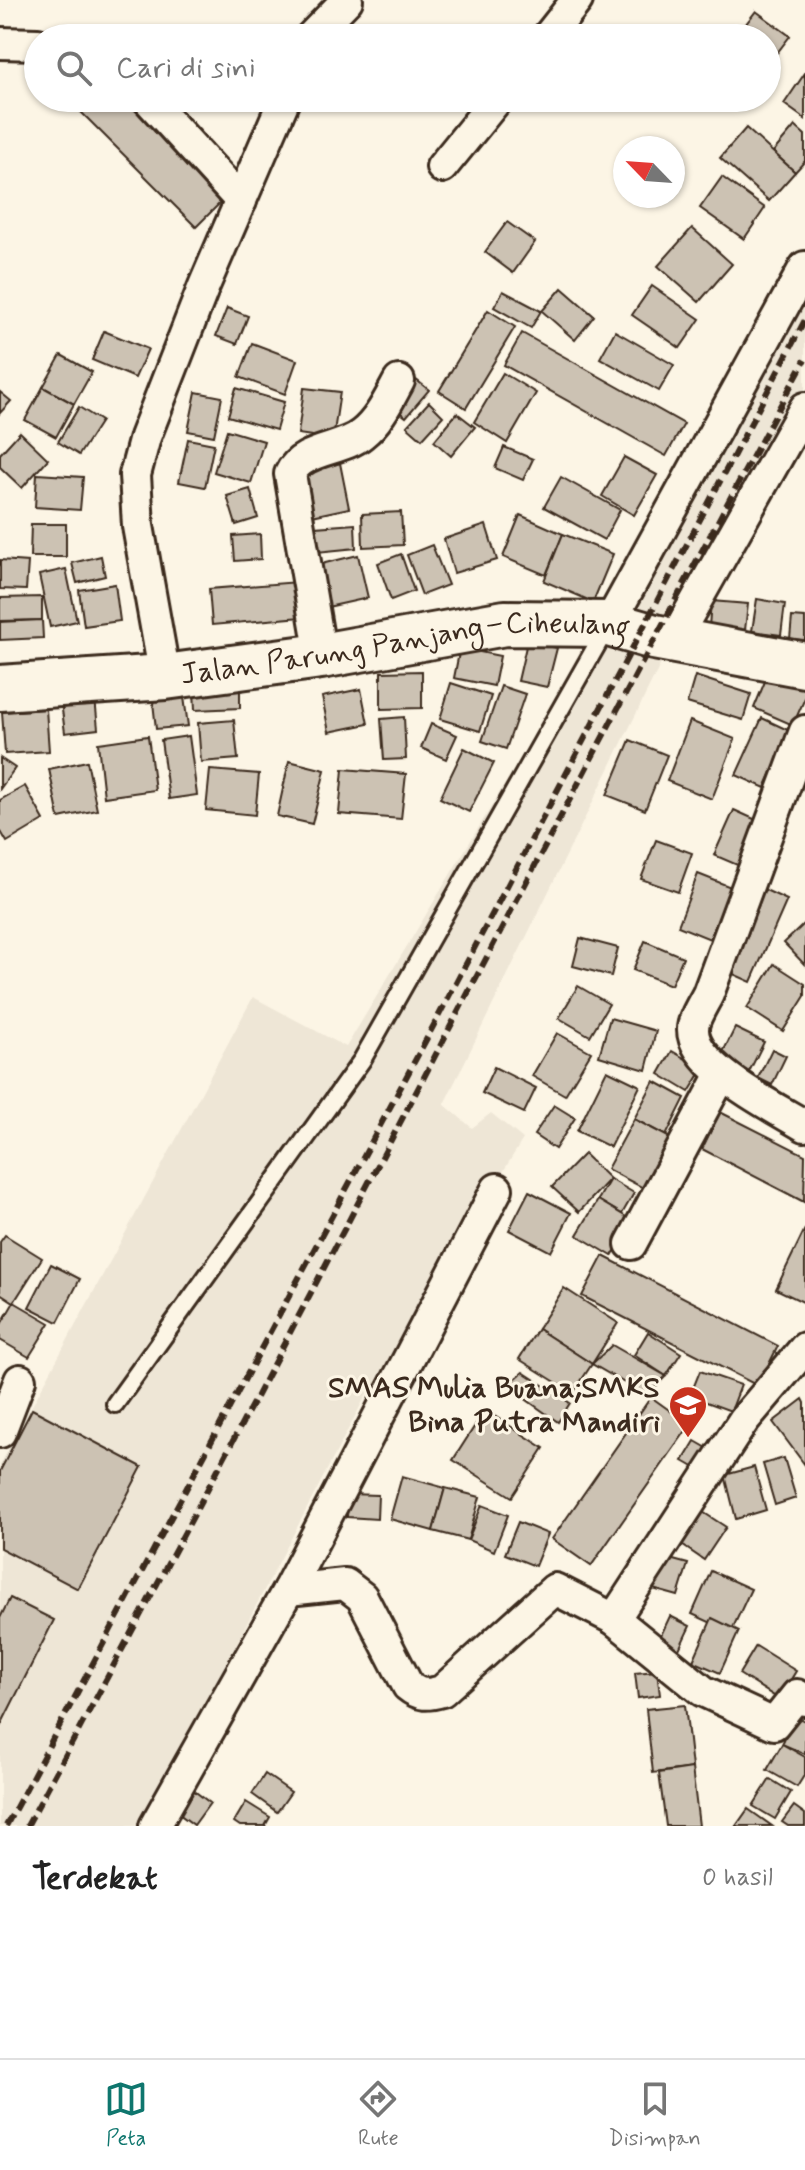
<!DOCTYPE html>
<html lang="id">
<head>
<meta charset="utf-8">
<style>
  :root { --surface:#fff; --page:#f6f6f6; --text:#222; --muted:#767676; --line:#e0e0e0; --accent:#0f766e }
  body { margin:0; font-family:Mynerve,sans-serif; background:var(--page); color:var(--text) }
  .compass { position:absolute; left:613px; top:136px; width:72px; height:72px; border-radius:50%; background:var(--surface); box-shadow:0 2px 6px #0004; rotate:295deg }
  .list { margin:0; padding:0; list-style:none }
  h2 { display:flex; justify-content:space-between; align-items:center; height:104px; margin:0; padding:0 32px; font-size:34px }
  h2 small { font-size:26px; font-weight:400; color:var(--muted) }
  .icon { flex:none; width:44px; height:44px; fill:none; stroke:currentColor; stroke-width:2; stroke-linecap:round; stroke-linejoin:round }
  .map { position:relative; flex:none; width:805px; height:1826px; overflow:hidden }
  .search { position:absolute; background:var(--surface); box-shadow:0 2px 6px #0004; left:24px; right:24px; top:24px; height:88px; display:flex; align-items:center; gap:20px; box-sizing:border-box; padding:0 28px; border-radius:44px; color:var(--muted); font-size:30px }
  .sheet { height:232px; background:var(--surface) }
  nav { display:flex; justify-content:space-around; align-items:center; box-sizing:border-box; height:112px; border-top:2px solid var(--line); background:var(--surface); font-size:22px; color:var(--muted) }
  nav a { display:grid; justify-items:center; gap:4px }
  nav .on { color:var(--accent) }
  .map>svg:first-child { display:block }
  .built { fill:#eee6d6 }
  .building { fill:#ccc2b3; stroke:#3b2a1e; stroke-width:2 }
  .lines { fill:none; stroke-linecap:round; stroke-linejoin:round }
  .lane-casing { stroke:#3b2a1e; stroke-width:22 }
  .street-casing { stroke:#3b2a1e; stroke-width:36 }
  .secondary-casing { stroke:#3b2a1e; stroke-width:50 }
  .lane { stroke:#fcf5e5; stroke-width:16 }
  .street { stroke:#fcf5e5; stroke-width:30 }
  .secondary { stroke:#fcf5e5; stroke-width:44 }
  .rail { stroke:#3b2a1e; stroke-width:6; stroke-dasharray:12 6; stroke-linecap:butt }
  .labels { text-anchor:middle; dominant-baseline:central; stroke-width:6; stroke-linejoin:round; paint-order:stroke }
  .street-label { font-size:30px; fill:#3b2a1e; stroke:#fcf5e5 }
  .poi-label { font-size:30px; font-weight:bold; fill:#3b2a1e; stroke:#fcf5e5; text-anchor:end }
</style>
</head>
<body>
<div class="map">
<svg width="805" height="1826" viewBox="0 0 805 1826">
  <rect width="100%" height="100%" fill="#fcf5e5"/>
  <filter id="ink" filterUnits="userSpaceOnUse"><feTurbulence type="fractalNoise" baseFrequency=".0125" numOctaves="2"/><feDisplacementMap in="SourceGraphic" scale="16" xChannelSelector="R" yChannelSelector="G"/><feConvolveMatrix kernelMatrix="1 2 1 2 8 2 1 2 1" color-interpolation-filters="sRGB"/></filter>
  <g filter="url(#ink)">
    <path class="built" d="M805,248V400L672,641L444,1104L472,1128L491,1113L523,1139L362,1403L141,1826H0V1465L253,997L346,1047L569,678L640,542Z"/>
    <g class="building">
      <path d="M756,11L790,36L767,66V38H735Z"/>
      <path d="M805,73V119L784,104Z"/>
      <path d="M67,98H125L225,198L196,227Z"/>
      <path d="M795,126L805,135V161L795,172L773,152Z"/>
      <path d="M746,128L795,172L769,201L720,158Z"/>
      <path d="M722,177L765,208L744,239L700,208Z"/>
      <path d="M507,222L535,242L513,273L485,252Z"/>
      <path d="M692,228L732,264L699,302L658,266Z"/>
      <path d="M652,286L700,319L680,348L632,315Z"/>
      <path d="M562,288L594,316L575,340L542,311Z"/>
      <path d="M503,291L541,311L531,328L494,307Z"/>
      <path d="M227,308L248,316L237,344L216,336Z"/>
      <path d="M488,310L515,327L466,408L439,391Z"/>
      <path d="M104,331L148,349L135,378L92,360Z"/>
      <path d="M615,331L674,365L659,391L600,358Z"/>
      <path d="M522,333L684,424L666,456L504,365Z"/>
      <path d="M252,343L297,360L285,394L239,377Z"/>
      <path d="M61,355L92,372L74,404L43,387Z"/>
      <path d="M503,373L536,393L507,443L474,422Z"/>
      <path d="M415,379L429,390L406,417L392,406Z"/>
      <path d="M43,387L74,404L56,437L25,420Z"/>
      <path d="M236,388L284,402L276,430L228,416Z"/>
      <path d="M304,388L340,392L333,439L298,434Z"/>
      <path d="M0,392L11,401L0,413Z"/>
      <path d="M196,392L222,397L214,436L188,431Z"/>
      <path d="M429,402L443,416L422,439L407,426Z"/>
      <path d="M79,407L101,421L79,455L58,442Z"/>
      <path d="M457,413L475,427L451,456L434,441Z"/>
      <path d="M227,430L264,441L251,483L214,472Z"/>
      <path d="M20,432L48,459L22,488L0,467V454Z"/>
      <path d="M188,439L214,444L205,487L179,482Z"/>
      <path d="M504,447L533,459L523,480L495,468Z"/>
      <path d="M624,457L657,475L634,515L602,496Z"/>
      <path d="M340,463L349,508L312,516L303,471Z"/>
      <path d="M37,474L83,477L80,510L35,507Z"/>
      <path d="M561,477L620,510L604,540L544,507Z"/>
      <path d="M250,489L258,518L236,525L227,496Z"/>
      <path d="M401,512L403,545L363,547L362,514Z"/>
      <path d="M520,515L563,534L546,575L503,557Z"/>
      <path d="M31,524H66V557H30Z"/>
      <path d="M355,524L356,548L317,552L315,527Z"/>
      <path d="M486,525L497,560L454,573L444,539Z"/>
      <path d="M260,534L261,559L235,561L233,536Z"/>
      <path d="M563,534L613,554L593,602L544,581Z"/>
      <path d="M432,545L448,585L422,595L407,555Z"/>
      <path d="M401,554L414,591L391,600L378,563Z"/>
      <path d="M358,555L368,598L323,608L313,566Z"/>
      <path d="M101,556L105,576L77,583L72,563Z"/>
      <path d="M0,560L28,562L26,590L0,589Z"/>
      <path d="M66,569L77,621L50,627L39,575Z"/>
      <path d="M298,582L301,617L212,625L209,589Z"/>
      <path d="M115,584L120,621L84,626L79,590Z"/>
      <path d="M42,597V620L0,621V598Z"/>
      <path d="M757,599L785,604L781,635L752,631Z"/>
      <path d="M711,601L748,604L745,630L709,627Z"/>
      <path d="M792,617L805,618V640L790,639Z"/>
      <path d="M42,620L43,638L0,640V622Z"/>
      <path d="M527,642L557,648L547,687L518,681Z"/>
      <path d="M460,648L500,656L494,686L454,678Z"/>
      <path d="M422,671V708L381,709V672Z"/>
      <path d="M768,674L805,689V698L793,725L754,708Z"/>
      <path d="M695,676L751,694L743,720L687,703Z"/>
      <path d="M451,683L491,696L480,731L440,719Z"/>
      <path d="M501,686L525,694L506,749L482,741Z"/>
      <path d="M240,688V708L195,710L194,690Z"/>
      <path d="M361,689L368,724L329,732L322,697Z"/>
      <path d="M184,697L188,726L156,729L153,702Z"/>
      <path d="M95,698L98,729L65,733L61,702Z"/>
      <path d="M46,709L49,751L5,754L2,712Z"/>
      <path d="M404,717L406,759L384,760L381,719Z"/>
      <path d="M762,718L790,731L765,788L736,775Z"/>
      <path d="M234,720L238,759L201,762L198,723Z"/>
      <path d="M690,721L735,739L712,799L667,781Z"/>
      <path d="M431,724L457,735L446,759L421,748Z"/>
      <path d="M148,736L155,790L104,797L98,743Z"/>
      <path d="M189,736L197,795L169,799L161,740Z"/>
      <path d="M630,740L667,755L645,810L607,795Z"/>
      <path d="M464,748L494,763L469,812L440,798Z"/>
      <path d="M0,758L15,768L0,789Z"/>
      <path d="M87,761L97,810L59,818L49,769Z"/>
      <path d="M289,761L325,770L312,824L277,816Z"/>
      <path d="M343,769L406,774L401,819L339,814Z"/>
      <path d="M210,770L259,774L255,815L206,810Z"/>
      <path d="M25,786L44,820L7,842L0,830V800Z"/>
      <path d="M734,810L763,823L742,867L714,855Z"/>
      <path d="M656,840L692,853L678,892L641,879Z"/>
      <path d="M698,874L731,887L710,939L678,926Z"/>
      <path d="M759,887L787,900L751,982L722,969Z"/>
      <path d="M805,923V965L784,943Z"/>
      <path d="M580,938L618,948L611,976L573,966Z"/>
      <path d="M645,941L683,957L671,985L633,970Z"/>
      <path d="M774,964L805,984V996L783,1031L747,1008Z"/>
      <path d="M578,986L609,1004L590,1036L559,1018Z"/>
      <path d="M610,1018L656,1031L646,1070L599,1056Z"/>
      <path d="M735,1028L764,1042L749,1072L720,1058Z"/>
      <path d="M557,1033L591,1052L565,1095L532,1076Z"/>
      <path d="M772,1049L786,1056L772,1085L758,1078Z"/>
      <path d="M672,1051L703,1069L689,1092L659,1074Z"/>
      <path d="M494,1067L536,1088L524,1113L482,1093Z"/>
      <path d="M607,1070L640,1086L610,1147L577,1131Z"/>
      <path d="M654,1081L685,1098L666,1136L634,1119Z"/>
      <path d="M554,1105L575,1118L555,1149L534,1135Z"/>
      <path d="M720,1112L805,1155L804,1202L702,1149Z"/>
      <path d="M634,1119L676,1141L649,1191L607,1169Z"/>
      <path d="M584,1154L610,1179L579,1212L552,1187Z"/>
      <path d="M610,1179L634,1193L622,1214L598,1200Z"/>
      <path d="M529,1191L571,1213L551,1252L509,1230Z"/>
      <path d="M598,1200L633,1221L612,1256L577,1235Z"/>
      <path d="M805,1229V1303L776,1289Z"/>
      <path d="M5,1235L42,1258L14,1302L0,1293V1242Z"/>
      <path d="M603,1256L778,1346L758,1386L582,1296Z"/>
      <path d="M51,1264L80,1279L58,1322L29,1307Z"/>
      <path d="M564,1288L618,1323L592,1364L538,1329Z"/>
      <path d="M14,1302L50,1323L29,1357L0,1340V1326Z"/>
      <path d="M538,1329L592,1364L573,1393L519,1359Z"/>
      <path d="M648,1332L681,1353L666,1376L634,1355Z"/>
      <path d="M612,1345L666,1376L647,1396L592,1364Z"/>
      <path d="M700,1371L741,1385L731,1411L690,1396Z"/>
      <path d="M523,1372L570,1403L558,1422L507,1386Z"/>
      <path d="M651,1397L690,1425L591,1566L552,1539Z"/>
      <path d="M803,1399L805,1403V1465L773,1422Z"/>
      <path d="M32,1409L142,1467L78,1589L0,1548V1471Z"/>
      <path d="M485,1410L544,1448L512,1497L453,1460Z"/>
      <path d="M695,1441L709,1449L697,1469L683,1461Z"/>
      <path d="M784,1458L796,1498L775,1505L763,1464Z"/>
      <path d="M754,1467L766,1510L736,1519L725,1475Z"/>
      <path d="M402,1476L445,1488L433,1531L390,1519Z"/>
      <path d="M445,1488L480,1497L468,1540L433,1531Z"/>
      <path d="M348,1494L378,1495L377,1519L347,1517Z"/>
      <path d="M482,1505L508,1515L494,1551L468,1540Z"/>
      <path d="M695,1507L726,1527L704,1560L673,1539Z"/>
      <path d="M518,1522L548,1534L535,1566L505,1554Z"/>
      <path d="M651,1554L688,1564L678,1596L642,1586Z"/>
      <path d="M711,1571L751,1589L731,1632L692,1614Z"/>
      <path d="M10,1598L54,1620L0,1727V1618Z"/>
      <path d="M670,1616L690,1626L674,1660L654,1650Z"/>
      <path d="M712,1618L739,1631L720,1673L693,1661Z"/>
      <path d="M756,1646L796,1671L779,1699L739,1674Z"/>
      <path d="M657,1671L660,1695L638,1698L635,1673Z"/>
      <path d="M685,1705L692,1768L653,1773L646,1709Z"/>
      <path d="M795,1716L805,1721V1754L782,1744Z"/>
      <path d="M782,1744L805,1757V1774L797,1787L767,1770Z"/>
      <path d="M692,1768L699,1826H666L659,1773Z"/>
      <path d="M265,1774L291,1792L277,1812L252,1794Z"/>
      <path d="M770,1779L791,1792L775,1819L753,1806Z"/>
      <path d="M184,1783L210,1803L194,1825L167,1805Z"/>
      <path d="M246,1802L270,1817L265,1826H240L234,1822Z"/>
      <path d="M794,1806L805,1814V1826H788L782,1822Z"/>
      <path d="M748,1809L772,1826H736Z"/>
    </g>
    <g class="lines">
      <defs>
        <path id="lane" d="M115,1404L362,1060L606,629"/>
        <g id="street">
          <path d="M310,38L347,0"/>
          <path d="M547,38L577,0"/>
          <path d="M0,43L38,44"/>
          <path d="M147,98L241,201"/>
          <path d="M442,167L498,98"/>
          <path d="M609,624L805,267"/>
          <path d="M674,640L805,408"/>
          <path d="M321,656L290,474C302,448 342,451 362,434C379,421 389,399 399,381"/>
          <path d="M165,677L138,526L135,475L145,437L204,286L285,98"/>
          <path d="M805,731L708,994C703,1004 693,1019 693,1029C692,1067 776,1108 805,1126"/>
          <path d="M631,1244L722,1074"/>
          <path d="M0,1432L20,1380"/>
          <path d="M288,1590L345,1584L362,1597L408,1686C420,1696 428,1695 442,1691L555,1589L614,1619L703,1691L774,1724L797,1695L805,1700"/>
          <path d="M614,1619L744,1420L805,1348"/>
          <path d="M155,1826L288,1590L497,1189"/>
        </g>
        <g id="secondary">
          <path id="s1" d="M0,688L165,677L321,656L505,623L609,624L654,637L805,665"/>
        </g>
      </defs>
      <use href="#lane" class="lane-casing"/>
      <use href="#street" class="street-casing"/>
      <use href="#secondary" class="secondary-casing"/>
      <use href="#lane" class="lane"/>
      <use href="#street" class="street"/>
      <use href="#secondary" class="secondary"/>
      <g class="rail">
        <path d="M6,1826L427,1038L805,320"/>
        <path d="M27,1826C291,1340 540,846 805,360"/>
      </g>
    </g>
  </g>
  <defs>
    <symbol id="school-pin" viewBox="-11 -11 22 30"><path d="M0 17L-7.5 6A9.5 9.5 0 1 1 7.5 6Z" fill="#c8321e" stroke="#fcf5e5"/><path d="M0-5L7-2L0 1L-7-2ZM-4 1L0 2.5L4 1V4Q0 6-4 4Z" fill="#fff"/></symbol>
  </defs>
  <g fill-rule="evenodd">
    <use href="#school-pin" x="666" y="1383" width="44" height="60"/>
  </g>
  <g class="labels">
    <g class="street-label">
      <text stroke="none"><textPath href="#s1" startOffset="408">Jalan Parung Panjang–Ciheulang</textPath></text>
    </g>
    <g class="poi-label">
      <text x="660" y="1388">SMAS Mulia Buana;SMKS<tspan x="660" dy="34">Bina Putra Mandiri</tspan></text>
    </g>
  </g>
</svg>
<svg class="compass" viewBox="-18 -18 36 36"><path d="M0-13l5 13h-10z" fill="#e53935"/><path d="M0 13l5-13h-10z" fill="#767676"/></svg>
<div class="search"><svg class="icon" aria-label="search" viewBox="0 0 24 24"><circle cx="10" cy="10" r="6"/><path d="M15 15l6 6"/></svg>Cari di sini</div>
</div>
<section class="sheet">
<h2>Terdekat<small>0 hasil</small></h2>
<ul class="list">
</ul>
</section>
<nav>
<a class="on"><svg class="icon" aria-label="map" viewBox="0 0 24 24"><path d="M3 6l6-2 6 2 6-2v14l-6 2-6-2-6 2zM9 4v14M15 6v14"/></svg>Peta</a>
<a><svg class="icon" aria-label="directions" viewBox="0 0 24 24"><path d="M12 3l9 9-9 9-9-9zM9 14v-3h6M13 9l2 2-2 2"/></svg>Rute</a>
<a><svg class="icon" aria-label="saved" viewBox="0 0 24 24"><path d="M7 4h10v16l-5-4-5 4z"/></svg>Disimpan</a>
</nav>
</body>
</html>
